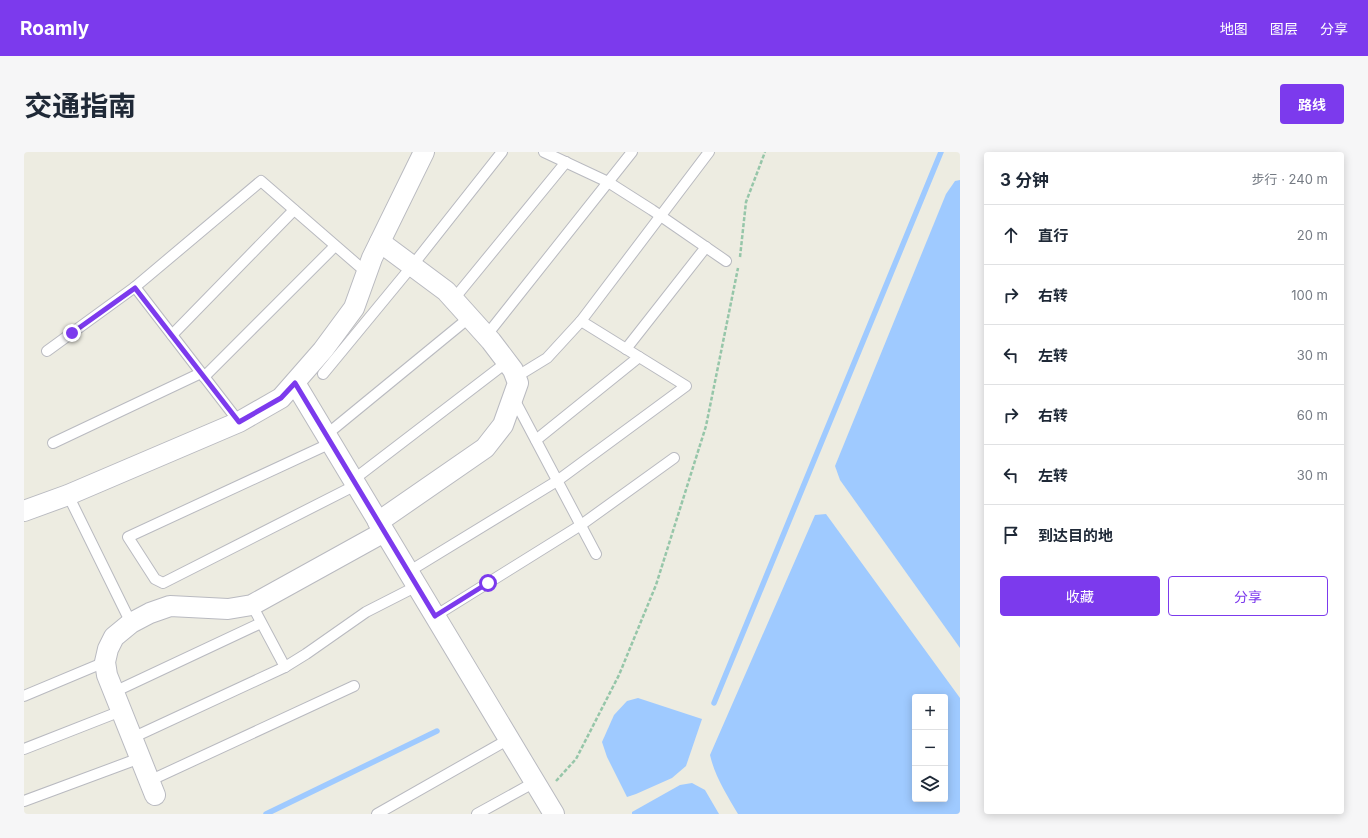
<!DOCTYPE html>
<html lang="zh">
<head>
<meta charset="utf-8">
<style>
  :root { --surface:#fff; --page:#f6f6f7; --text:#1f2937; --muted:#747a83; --line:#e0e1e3; --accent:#7c3aed }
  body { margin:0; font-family:Inter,"Noto Sans SC",sans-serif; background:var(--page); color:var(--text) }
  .controls { position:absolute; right:12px; bottom:12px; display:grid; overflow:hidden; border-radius:4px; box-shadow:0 2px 10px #0003 }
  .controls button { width:36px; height:36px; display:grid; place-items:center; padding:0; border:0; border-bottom:1px solid var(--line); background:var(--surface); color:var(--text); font:20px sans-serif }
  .stop { position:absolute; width:12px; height:12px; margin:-9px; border:3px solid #7c3aed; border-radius:50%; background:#fff }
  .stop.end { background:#7c3aed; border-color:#fff; box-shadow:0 1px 4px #0008 }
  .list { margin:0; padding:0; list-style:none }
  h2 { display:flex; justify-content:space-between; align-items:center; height:52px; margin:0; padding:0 16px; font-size:17px }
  h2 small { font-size:13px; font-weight:400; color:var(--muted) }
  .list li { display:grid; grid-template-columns:26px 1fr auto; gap:12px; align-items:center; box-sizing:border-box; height:60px; padding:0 16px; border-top:1px solid var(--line) }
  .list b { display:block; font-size:15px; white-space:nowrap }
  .list em { font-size:13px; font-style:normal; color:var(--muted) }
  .actions { display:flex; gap:8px; padding:12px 16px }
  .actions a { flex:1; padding:9px 0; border:1px solid var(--accent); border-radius:4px; text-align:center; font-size:14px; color:var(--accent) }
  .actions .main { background:var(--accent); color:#fff }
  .icon { flex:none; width:22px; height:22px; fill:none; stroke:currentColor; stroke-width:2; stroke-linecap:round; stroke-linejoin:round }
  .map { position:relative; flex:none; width:936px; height:662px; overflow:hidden; border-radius:4px }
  header { display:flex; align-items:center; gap:24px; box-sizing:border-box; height:56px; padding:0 20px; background:var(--accent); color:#fff }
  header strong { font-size:19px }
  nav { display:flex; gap:22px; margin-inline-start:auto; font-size:14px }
  .intro { display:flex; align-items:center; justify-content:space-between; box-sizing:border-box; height:96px; padding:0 24px }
  h1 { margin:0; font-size:28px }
  .button { padding:10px 18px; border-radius:4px; background:var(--accent); color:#fff; font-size:14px; font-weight:700 }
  main { display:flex; gap:24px; padding:0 24px }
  aside { flex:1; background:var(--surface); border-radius:4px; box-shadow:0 2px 10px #0003 }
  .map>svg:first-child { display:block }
  .water { fill:#9fcaff; fill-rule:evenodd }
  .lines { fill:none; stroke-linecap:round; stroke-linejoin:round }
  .stream { stroke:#9fcaff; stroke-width:5.5 }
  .lane-casing { stroke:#b9bac0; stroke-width:12 }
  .street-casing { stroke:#b9bac0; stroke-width:22 }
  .path { stroke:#96c6a9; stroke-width:2.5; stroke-dasharray:4 2; stroke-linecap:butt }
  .lane { stroke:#fff; stroke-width:10 }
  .street { stroke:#fff; stroke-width:20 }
  .route { stroke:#7c3aed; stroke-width:5 }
</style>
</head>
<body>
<header>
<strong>Roamly</strong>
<nav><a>地图</a><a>图层</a><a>分享</a></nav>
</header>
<div class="intro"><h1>交通指南</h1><a class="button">路线</a></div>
<main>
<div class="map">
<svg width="936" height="662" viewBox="0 0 936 662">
  <rect width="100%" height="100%" fill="#edece1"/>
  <g class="water">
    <path d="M936,28V496L816,328L811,314L922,42L931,29Z"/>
    <path d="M802,362L936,546V662H714C703,643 691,625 686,603L791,363ZM891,545H921V647H891Z"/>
    <path d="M614,546L678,567L662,614L648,626L612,642L603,645L583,605L578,590L590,563L603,549Z"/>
    <path d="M668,631L681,638L695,662H608V660L656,633Z"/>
  </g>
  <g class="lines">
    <g class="stream">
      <path d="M690,551L917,0"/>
      <path d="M242,662L413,579"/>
    </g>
    <defs>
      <g id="lane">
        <path d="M520,0L584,30L628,58L702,109"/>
        <path d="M111,135L215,270"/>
        <path d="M429,148L542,10"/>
        <path d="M148,183L270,58"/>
        <path d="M462,184L608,0"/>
        <path d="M602,197L682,95"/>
        <path d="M23,199L111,135L237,29L343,121"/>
        <path d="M299,222L388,114L478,0"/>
        <path d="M180,225L311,94"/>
        <path d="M492,225L523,206L557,169L685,0"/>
        <path d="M489,245L572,402"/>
        <path d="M302,283L446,165"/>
        <path d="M512,288L615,205"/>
        <path d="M29,291L177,221"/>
        <path d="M307,291L104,385L131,427L139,431L332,333"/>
        <path d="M329,328L483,210"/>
        <path d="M44,343L107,471"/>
        <path d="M384,420L533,329L662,234L557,169"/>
        <path d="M228,453L261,515"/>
        <path d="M411,464L557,373L650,306"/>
        <path d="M90,540L237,471"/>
        <path d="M0,544L81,510"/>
        <path d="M108,586L261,515L282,502L342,460L393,434"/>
        <path d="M0,597L97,559"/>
        <path d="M125,629L330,534"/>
        <path d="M0,649L116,606"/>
        <path d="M353,662L485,587"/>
        <path d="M453,662L511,630"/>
      </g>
      <g id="street">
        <path d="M271,231L530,662"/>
        <path d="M0,359L44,343L215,270L257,246L299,198L330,156L348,106L400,0"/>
        <path d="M354,370L461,296L479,273L494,231L489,218L467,189L422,139L356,90"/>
        <path d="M131,643L83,523L81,510L84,497L90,485L107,471L126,461L146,454L204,457L228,453L360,380"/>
      </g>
    </defs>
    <use href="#lane" class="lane-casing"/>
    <use href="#street" class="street-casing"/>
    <g class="path">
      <path d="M716,105L722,50L741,0"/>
      <path d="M532,629L552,607L595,523L632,433L682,274L714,116"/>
    </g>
    <use href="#lane" class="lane"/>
    <use href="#street" class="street"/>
  </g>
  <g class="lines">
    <path class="route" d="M48,181L111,136L215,270L257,246L271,231L411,464L464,431"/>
  </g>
</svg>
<div class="controls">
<button>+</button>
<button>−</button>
<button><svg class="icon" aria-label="layers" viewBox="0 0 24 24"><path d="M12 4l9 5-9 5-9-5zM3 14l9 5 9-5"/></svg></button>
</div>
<div class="stop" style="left:464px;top:431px"></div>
<div class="stop end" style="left:48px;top:181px"></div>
</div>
<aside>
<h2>3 分钟<small>步行 · 240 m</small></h2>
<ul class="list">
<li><svg class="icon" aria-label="ahead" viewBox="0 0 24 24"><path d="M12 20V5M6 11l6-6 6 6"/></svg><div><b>直行</b></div><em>20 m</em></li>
<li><svg class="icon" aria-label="right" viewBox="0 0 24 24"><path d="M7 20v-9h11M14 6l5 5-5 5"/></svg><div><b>右转</b></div><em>100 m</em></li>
<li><svg class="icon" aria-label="left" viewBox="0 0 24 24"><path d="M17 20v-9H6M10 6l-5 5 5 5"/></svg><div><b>左转</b></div><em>30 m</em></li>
<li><svg class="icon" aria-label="right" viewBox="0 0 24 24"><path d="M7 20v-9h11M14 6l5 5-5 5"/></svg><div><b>右转</b></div><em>60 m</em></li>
<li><svg class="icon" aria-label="left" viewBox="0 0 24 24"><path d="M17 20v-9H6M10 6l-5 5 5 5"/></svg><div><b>左转</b></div><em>30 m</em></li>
<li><svg class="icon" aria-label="arrive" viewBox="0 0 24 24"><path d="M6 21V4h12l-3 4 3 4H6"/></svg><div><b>到达目的地</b></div></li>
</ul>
<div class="actions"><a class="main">收藏</a><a>分享</a></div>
</aside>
</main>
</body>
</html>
